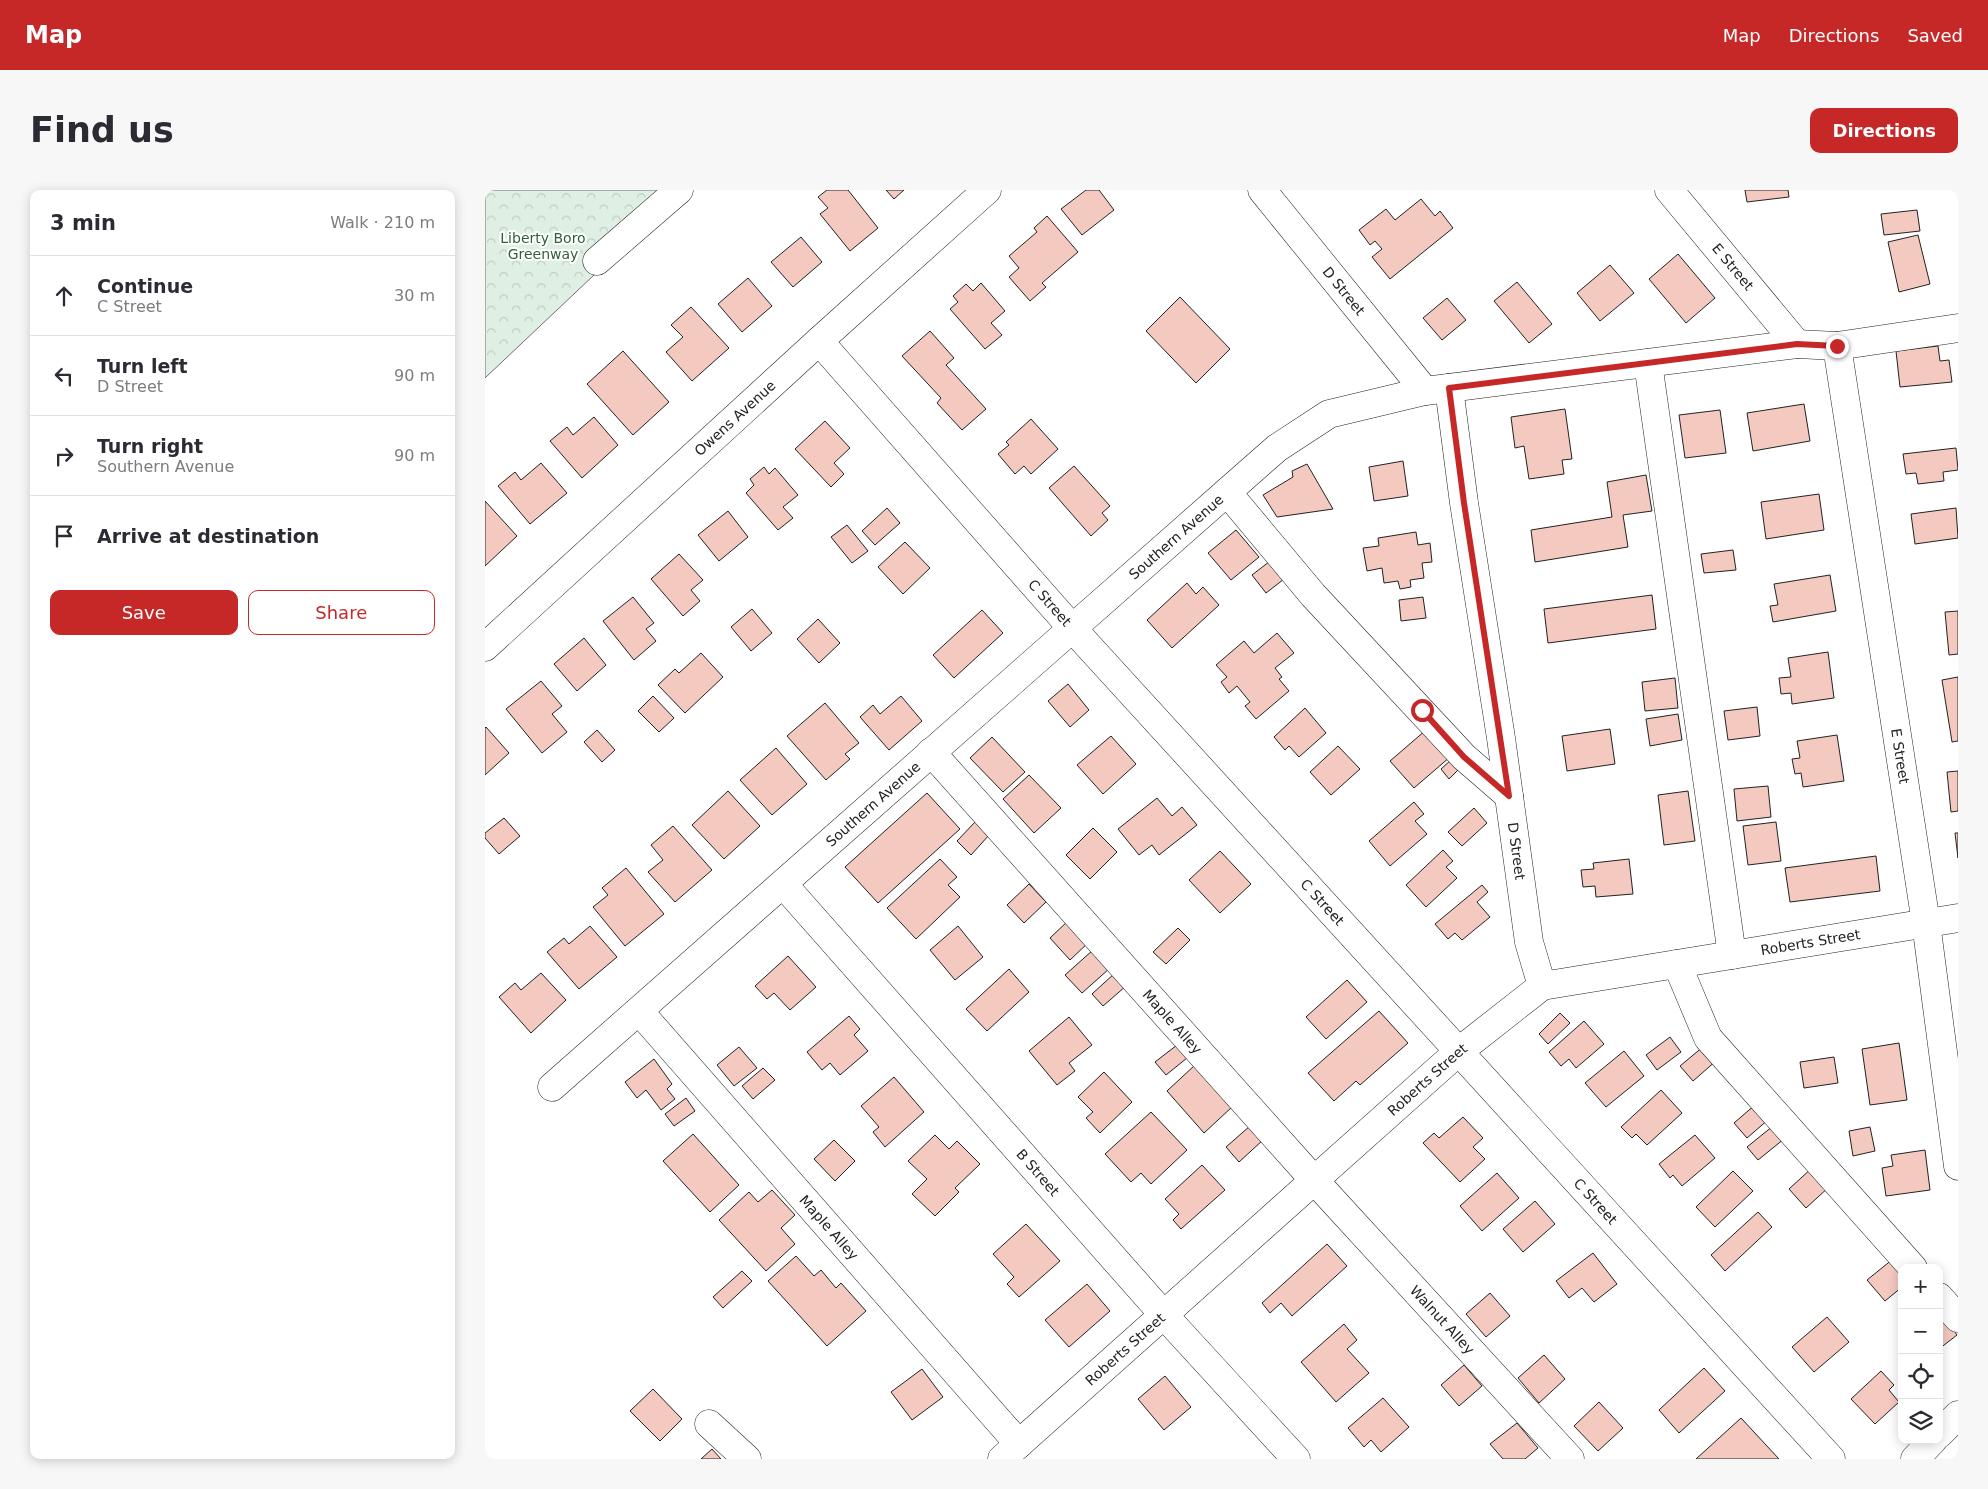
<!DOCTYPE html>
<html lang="en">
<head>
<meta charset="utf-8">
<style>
  :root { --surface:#fff; --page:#f7f7f7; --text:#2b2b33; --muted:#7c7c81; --line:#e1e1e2; --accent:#c62828 }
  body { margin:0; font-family:"DejaVu Sans",sans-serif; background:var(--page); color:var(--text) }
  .controls { position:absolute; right:15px; bottom:15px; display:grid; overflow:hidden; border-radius:10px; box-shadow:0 2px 12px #0003 }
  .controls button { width:45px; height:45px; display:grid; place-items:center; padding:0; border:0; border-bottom:1px solid var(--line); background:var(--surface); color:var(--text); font:25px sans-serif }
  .stop { position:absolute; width:15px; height:15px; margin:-11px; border:4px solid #c62828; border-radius:50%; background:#fff }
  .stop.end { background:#c62828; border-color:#fff; box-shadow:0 1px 5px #0008 }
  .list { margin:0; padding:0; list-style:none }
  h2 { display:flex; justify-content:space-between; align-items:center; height:65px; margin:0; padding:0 20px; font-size:21px }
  h2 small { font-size:16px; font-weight:400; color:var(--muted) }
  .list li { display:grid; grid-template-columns:32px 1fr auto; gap:15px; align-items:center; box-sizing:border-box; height:80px; padding:0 20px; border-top:1px solid var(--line) }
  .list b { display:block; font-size:19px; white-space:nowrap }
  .list p { margin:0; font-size:16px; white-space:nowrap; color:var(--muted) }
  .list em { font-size:16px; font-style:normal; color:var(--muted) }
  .actions { display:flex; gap:10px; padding:15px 20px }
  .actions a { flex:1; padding:11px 0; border:1px solid var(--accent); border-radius:10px; text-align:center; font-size:18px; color:var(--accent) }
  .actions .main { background:var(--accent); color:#fff }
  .icon { flex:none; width:28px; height:28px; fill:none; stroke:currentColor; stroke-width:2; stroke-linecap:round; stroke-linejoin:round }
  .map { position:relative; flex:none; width:1473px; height:1269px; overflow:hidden; border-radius:10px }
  header { display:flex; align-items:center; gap:30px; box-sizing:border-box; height:70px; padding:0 25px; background:var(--accent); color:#fff }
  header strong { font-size:24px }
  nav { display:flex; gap:28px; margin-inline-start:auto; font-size:18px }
  .intro { display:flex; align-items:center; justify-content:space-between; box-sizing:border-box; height:120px; padding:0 30px }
  h1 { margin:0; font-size:35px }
  .button { padding:12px 22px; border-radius:10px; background:var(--accent); color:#fff; font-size:18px; font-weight:700 }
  main { display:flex; gap:30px; padding:0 30px }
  aside { flex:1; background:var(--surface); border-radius:10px; box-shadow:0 2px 12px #0003 }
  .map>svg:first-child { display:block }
  .forest { fill:url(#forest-crowns); stroke:#6f6f6f }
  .building { fill:#f3c9c0; stroke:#222 }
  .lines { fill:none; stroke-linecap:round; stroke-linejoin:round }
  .minor-casing { stroke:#222; stroke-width:29 }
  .minor { stroke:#fff; stroke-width:28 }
  .route { stroke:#c62828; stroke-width:6 }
  .labels { text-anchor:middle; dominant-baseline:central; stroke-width:4; stroke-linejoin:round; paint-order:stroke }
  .park-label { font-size:14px; fill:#2f5e38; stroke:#fff }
  .street-label { font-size:14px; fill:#222; stroke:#fff }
</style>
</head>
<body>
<header>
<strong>Map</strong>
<nav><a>Map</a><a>Directions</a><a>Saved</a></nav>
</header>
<div class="intro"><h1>Find us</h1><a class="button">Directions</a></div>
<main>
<aside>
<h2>3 min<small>Walk · 210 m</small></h2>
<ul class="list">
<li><svg class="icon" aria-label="ahead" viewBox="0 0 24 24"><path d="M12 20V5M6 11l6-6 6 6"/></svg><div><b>Continue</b><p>C Street</p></div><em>30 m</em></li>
<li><svg class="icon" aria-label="left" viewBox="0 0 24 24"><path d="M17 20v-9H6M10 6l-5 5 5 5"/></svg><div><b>Turn left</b><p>D Street</p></div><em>90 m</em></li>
<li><svg class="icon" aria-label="right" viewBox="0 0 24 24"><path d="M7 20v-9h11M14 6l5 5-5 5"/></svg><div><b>Turn right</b><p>Southern Avenue</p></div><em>90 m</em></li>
<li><svg class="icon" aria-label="arrive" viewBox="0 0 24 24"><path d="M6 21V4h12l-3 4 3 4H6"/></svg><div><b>Arrive at destination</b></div></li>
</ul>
<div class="actions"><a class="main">Save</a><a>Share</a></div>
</aside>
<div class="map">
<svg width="1473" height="1269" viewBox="0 0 1473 1269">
  <defs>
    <pattern id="forest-crowns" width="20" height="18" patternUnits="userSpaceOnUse" patternTransform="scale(1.25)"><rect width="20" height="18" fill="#e0efe3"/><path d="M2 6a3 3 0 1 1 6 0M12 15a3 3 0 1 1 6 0" fill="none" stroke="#c0cdc2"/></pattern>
  </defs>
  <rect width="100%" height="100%" fill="#fff"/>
  <path class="forest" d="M0,0H199L0,188Z"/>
  <g class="building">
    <path d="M342,0H363L393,38L365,61L335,24L343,18L333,7Z"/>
    <path d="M401,0H419L409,9Z"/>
    <path d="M601,0H614L629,20L597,45L576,19Z"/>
    <path d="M1260,0H1303L1304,7L1262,12Z"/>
    <path d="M936,9L950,26L955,21L968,38L905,89L887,67L897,59L890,51L885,55L874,40L901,19L910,30Z"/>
    <path d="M1432,20L1435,41L1399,45L1396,24Z"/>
    <path d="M562,26L593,62L557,93L561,97L545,111L524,87L534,78L524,66L552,42L549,38Z"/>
    <path d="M1433,45L1445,94L1414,102L1403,52Z"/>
    <path d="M316,47L337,72L308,97L286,72Z"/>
    <path d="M1193,64L1230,108L1201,133L1164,89Z"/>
    <path d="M1125,75L1149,103L1115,131L1092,103Z"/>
    <path d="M263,88L287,116L257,142L233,114Z"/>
    <path d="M1032,92L1067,134L1044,153L1009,111Z"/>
    <path d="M496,93L520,121L506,133L517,145L500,159L465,119L473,112L468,106L481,94L488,101Z"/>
    <path d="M695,107L745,159L711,193L661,141Z"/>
    <path d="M962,108L981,130L957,150L938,128Z"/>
    <path d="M206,117L244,158L207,191L181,162L198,147L186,135Z"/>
    <path d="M445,141L469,168L461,175L501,219L477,240L452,213L456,208L417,166Z"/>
    <path d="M1453,156L1455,171L1464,170L1467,192L1415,197L1411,161Z"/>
    <path d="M138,161L184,212L148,245L102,194Z"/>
    <path d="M1319,214L1325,251L1268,261L1262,223Z"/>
    <path d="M1080,219L1087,269L1077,270L1079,284L1044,289L1039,256L1030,258L1026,227Z"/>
    <path d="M1235,220L1241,263L1200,268L1194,225Z"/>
    <path d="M109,227L133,255L97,288L65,251L82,237L88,245Z"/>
    <path d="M546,229L573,259L546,284L539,276L530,284L513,264L524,255L521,252Z"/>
    <path d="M340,231L365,258L349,273L359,284L346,297L310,259Z"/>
    <path d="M1471,258L1473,280L1458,282L1459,291L1433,294L1431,283L1421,284L1418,264Z"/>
    <path d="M918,271L923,306L889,311L884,277Z"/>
    <path d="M56,273L82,303L45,334L13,296L30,282L36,290Z"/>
    <path d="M822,274L848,319L792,327L778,305L808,287L807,281Z"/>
    <path d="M589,276L625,316L617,323L623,330L606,346L564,298Z"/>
    <path d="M279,277L284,284L290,278L313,305L298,317L308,328L293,340L261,303L269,295L265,289Z"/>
    <path d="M1161,285L1167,321L1138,325L1143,357L1050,372L1046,340L1127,327L1122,292Z"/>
    <path d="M1334,304L1339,340L1281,349L1276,312Z"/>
    <path d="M0,311L32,346L0,376Z"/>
    <path d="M402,318L415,333L390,355L377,341Z"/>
    <path d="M1471,318L1473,348L1430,354L1426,324Z"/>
    <path d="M243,321L263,347L234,371L213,345Z"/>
    <path d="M362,335L383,361L367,373L346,347Z"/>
    <path d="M751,340L774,367L746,390L723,363Z"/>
    <path d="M931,342L933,355L945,353L947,372L937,373L939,388L925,390L926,397L915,399L913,391L899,393L897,378L882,381L878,358L894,356L893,348Z"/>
    <path d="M420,352L445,378L418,404L393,377Z"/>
    <path d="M1248,360L1251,380L1219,383L1216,364Z"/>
    <path d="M194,364L218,390L206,400L215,411L198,426L166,389Z"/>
    <path d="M789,368L803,386L781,403L767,385Z"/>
    <path d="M1345,385L1351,421L1288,432L1285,416L1293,415L1289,394Z"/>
    <path d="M702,393L711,404L718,397L734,415L687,458L662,430Z"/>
    <path d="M1167,405L1171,439L1063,453L1059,419Z"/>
    <path d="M148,407L169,433L161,439L171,451L149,470L118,431Z"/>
    <path d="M938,407L941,428L916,431L914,410Z"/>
    <path d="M267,419L287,443L266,461L246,437Z"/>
    <path d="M497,420L518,443L469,488L448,465Z"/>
    <path d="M1473,421V464L1464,465L1460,422Z"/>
    <path d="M333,429L355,453L334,473L312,449Z"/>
    <path d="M792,443L809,463L790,478L797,487L794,489L804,501L771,529L760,516L765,512L752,496L744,503L736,492L742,487L731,475L759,451L769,463Z"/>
    <path d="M99,448L121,475L92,501L69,474Z"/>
    <path d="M1343,462L1349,508L1307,514L1306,503L1296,504L1294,488L1306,487L1303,468Z"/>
    <path d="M216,463L238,487L200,523L173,495L190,479L194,483Z"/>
    <path d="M1473,487V551L1467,552L1457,490Z"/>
    <path d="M1190,488L1193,518L1160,521L1157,492Z"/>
    <path d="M56,491L77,516L67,524L82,542L57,563L21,519Z"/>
    <path d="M583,494L604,520L585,537L563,511Z"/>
    <path d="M168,506L189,528L174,542L153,521Z"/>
    <path d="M416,506L437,531L404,560L375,527L388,515L395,524Z"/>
    <path d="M340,513L374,553L360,564L365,569L341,590L302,546Z"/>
    <path d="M1272,517L1275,546L1243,550L1239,521Z"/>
    <path d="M820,518L841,543L814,567L804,556L800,560L789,547Z"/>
    <path d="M1193,524L1197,550L1165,556L1161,529Z"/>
    <path d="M1,537L24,563L0,585V538Z"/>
    <path d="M1125,539L1130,574L1082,581L1077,546Z"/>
    <path d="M112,540L130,560L117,572L99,552Z"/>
    <path d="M941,540L965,567L929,598L905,571Z"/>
    <path d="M1352,545L1359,591L1318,597L1316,583L1310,584L1307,569L1315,568L1312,551Z"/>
    <path d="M626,546L651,574L618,604L592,575Z"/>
    <path d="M507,547L540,582L518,602L485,568Z"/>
    <path d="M853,556L875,579L846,605L825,582Z"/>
    <path d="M291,558L322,594L287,625L255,590Z"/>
    <path d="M966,570L974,579L964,589L956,579Z"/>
    <path d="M1473,581V621L1466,622L1462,582Z"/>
    <path d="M544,585L576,618L549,643L518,609Z"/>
    <path d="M1283,596L1286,627L1252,631L1249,599Z"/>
    <path d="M243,601L275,636L239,669L207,635Z"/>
    <path d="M1203,601L1210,651L1179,655L1173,605Z"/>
    <path d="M442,603L475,639L393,713L360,677Z"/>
    <path d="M672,608L687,626L697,617L712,635L674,665L667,655L654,665L633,639Z"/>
    <path d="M929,612L939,624L930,631L942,644L905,676L884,651Z"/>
    <path d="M989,618L1002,633L977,656L963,642Z"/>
    <path d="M19,628L35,646L14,664L0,648V643Z"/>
    <path d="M491,631L505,644L486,665L472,651Z"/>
    <path d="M1291,632L1296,671L1263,675L1258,636Z"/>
    <path d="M188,636L227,680L190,712L163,682L178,670L166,655Z"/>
    <path d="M608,638L632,662L605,689L581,665Z"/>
    <path d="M1470,643H1473V668Z"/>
    <path d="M958,660L968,671L961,677L972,688L941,717L921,695Z"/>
    <path d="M735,661L766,694L735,723L704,690Z"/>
    <path d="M1391,666L1395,701L1305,712L1300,678Z"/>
    <path d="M455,669L472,687L463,695L475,707L431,749L402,718Z"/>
    <path d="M1144,669L1148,704L1111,707L1110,696L1098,697L1096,680L1109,679L1108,673Z"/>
    <path d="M141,678L179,724L140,756L108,717L123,705L117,698Z"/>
    <path d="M544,694L561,712L539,733L522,715Z"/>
    <path d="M997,695L1003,702L992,712L1005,727L977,750L970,743L963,749L950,734Z"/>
    <path d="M585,729L605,751L585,770L565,748Z"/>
    <path d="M105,736L132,767L94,799L62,762L79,748L84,754Z"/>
    <path d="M473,736L498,767L470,790L445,760Z"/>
    <path d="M693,738L705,750L681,774L668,762Z"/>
    <path d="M608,760L625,778L597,803L580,785Z"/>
    <path d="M303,766L331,797L305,820L289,803L282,809L270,796Z"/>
    <path d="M524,779L544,802L502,841L481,819Z"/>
    <path d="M56,783L81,810L46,843L14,807L30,793L36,800Z"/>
    <path d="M630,783L641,796L618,816L607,804Z"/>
    <path d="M862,790L882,812L841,849L821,827Z"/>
    <path d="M894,821L923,853L875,895L871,891L849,911L823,883Z"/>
    <path d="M1075,823L1085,833L1063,854L1054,844Z"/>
    <path d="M364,826L375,839L369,845L383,861L355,885L345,873L337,880L322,862Z"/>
    <path d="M584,827L607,855L584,873L590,881L572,895L544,861Z"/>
    <path d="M1099,831L1119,854L1091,878L1084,869L1076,876L1064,862Z"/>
    <path d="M1185,847L1196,862L1172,880L1161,865Z"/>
    <path d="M1414,853L1422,910L1385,915L1377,859Z"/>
    <path d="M692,855L702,868L681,885L670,872Z"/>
    <path d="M1219,856L1232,870L1208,891L1195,876Z"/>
    <path d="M254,857L272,878L249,896L232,875Z"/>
    <path d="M1139,861L1159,886L1121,917L1100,893Z"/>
    <path d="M1349,867L1353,893L1319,898L1315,872Z"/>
    <path d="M169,869L187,894L182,899L190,909L176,920L161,900L152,908L140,892Z"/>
    <path d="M710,875L747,917L719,943L682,901Z"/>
    <path d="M278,878L290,890L268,909L257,896Z"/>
    <path d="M619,882L647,912L615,943L601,928L608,922L593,907Z"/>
    <path d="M409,887L439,922L400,957L388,942L394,937L376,916Z"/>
    <path d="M1176,900L1197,923L1162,955L1151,944L1147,948L1136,937Z"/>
    <path d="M201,908L210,921L189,936L180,924Z"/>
    <path d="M1271,914L1284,929L1262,948L1249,933Z"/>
    <path d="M666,922L702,960L666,994L656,983L646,992L620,964Z"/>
    <path d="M978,927L998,948L988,957L1000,969L975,992L938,953L949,943L954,948Z"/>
    <path d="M765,936L778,950L754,972L741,957Z"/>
    <path d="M1288,936L1299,949L1273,970L1262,957Z"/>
    <path d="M1385,937L1390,961L1368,966L1364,941Z"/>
    <path d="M208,944L254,995L225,1022L178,971Z"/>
    <path d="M450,945L464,959L472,951L495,974L470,998L474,1002L450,1026L427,1004L442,989L423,971Z"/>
    <path d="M1210,945L1230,968L1197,996L1188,985L1185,988L1174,974Z"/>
    <path d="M349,950L370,971L350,991L329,969Z"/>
    <path d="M1440,960L1445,1000L1401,1006L1397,978L1408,976L1406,965Z"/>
    <path d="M717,975L740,1000L696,1039L688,1030L694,1024L680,1009Z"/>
    <path d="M1328,977L1345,996L1321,1018L1304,999Z"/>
    <path d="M1248,981L1268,1001L1230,1037L1211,1017Z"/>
    <path d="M1012,983L1034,1008L997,1041L975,1016Z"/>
    <path d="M287,1000L310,1025L296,1038L310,1054L281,1081L234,1030L264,1002L273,1012Z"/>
    <path d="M1050,1011L1070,1034L1038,1062L1018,1039Z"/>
    <path d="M1273,1022L1287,1037L1240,1081L1226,1065Z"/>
    <path d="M541,1034L575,1071L534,1107L522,1094L529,1087L508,1064Z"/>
    <path d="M842,1054L862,1076L807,1126L796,1113L785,1123L777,1113Z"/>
    <path d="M1108,1063L1132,1094L1109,1112L1097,1098L1084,1108L1071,1091Z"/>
    <path d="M311,1066L329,1086L336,1080L351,1098L356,1093L381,1121L342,1156L283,1091Z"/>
    <path d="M1408,1069L1417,1081V1097L1400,1111L1382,1090Z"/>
    <path d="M257,1081L267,1091L238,1118L228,1107Z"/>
    <path d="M602,1094L625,1121L584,1157L560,1130Z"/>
    <path d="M1005,1103L1025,1126L1001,1147L981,1124Z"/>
    <path d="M1457,1125L1472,1145L1454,1159V1127Z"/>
    <path d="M1342,1127L1364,1152L1329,1182L1307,1157Z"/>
    <path d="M859,1134L872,1150L862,1159L884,1183L851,1212L816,1172Z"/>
    <path d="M1059,1165L1080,1189L1054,1213L1033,1188Z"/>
    <path d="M979,1175L997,1196L974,1216L956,1195Z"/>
    <path d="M1219,1178L1240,1201L1194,1243L1174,1220Z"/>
    <path d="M437,1179L458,1207L427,1230L406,1202Z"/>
    <path d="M1396,1181L1409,1195L1404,1200L1414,1212L1390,1234L1366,1209Z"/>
    <path d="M680,1186L706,1217L679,1240L653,1209Z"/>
    <path d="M168,1199L197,1229L175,1251L145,1221Z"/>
    <path d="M898,1208L924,1237L896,1262L886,1250L879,1257L863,1238Z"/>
    <path d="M1114,1212L1138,1238L1113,1261L1089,1236Z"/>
    <path d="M1256,1228L1294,1269H1211Z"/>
    <path d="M1032,1233L1053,1258L1040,1269H1018L1005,1254Z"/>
    <path d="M227,1259L236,1269H216Z"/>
  </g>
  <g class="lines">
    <defs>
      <g id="minor">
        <path id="s1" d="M777,0L940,201"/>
        <path id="s2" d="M1184,0L1312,154"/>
        <path d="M112,71L194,0"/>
        <path id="s3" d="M334,151L587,438L1346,1269"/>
        <path id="s4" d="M1352,156L1441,733L1473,976"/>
        <path d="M1163,173L1247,765"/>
        <path id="s5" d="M964,198L979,313L1016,548L1044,752L1057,796"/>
        <path d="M742,302L828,405L979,567L1024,606"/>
        <path id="s6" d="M0,457L334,151L502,0"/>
        <path id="s7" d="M446,562L829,990L1085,1269"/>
        <path id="s8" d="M298,694L678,1124L811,1269"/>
        <path d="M1192,774L1223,848L1428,1078"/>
        <path id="s9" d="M154,821L534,1254"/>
        <path id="s10" d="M67,897L742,302L792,258L844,224L940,201L1312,154L1352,156L1473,138"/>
        <path d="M1454,1107L1473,1128"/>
        <path d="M224,1234L262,1269"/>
        <path d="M1454,1244L1473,1225"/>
        <path id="s11" d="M517,1269L973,862L1057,796L1473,728"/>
        <path d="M1430,1269L1448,1250"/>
      </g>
    </defs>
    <use href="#minor" class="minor-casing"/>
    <use href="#minor" class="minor"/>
  </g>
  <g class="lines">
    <path class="route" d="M937,520L979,567L1024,606L979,313L964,198L1312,154L1352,156"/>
  </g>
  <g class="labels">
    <g class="park-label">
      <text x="58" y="48">Liberty Boro<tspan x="58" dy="16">Greenway</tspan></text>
    </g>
    <g class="street-label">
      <text stroke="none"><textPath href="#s2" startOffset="100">E Street</textPath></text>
      <text stroke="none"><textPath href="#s1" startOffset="130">D Street</textPath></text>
      <text stroke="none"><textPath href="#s6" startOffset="339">Owens Avenue</textPath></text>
      <text stroke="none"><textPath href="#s10" startOffset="832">Southern Avenue</textPath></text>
      <text stroke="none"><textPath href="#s3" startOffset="349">C Street</textPath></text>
      <text stroke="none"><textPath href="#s4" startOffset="415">E Street</textPath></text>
      <text stroke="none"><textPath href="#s10" startOffset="428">Southern Avenue</textPath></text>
      <text stroke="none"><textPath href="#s5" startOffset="468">D Street</textPath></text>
      <text stroke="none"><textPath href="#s3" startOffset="754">C Street</textPath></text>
      <text stroke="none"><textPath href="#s11" startOffset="990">Roberts Street</textPath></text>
      <text stroke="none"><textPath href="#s7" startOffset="362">Maple Alley</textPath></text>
      <text stroke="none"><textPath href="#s11" startOffset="570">Roberts Street</textPath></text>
      <text stroke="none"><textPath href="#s8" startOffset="385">B Street</textPath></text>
      <text stroke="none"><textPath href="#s3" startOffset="1159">C Street</textPath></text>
      <text stroke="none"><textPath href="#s9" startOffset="288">Maple Alley</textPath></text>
      <text stroke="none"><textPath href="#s7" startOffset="764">Walnut Alley</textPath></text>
      <text stroke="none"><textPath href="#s11" startOffset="165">Roberts Street</textPath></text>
    </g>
  </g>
</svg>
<div class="controls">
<button>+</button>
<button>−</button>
<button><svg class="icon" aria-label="locate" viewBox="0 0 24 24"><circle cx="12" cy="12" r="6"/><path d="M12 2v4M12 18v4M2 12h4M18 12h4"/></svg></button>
<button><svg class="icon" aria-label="layers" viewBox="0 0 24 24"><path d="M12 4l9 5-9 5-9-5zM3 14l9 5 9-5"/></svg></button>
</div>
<div class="stop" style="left:937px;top:520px"></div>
<div class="stop end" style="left:1352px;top:156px"></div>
</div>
</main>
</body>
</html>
